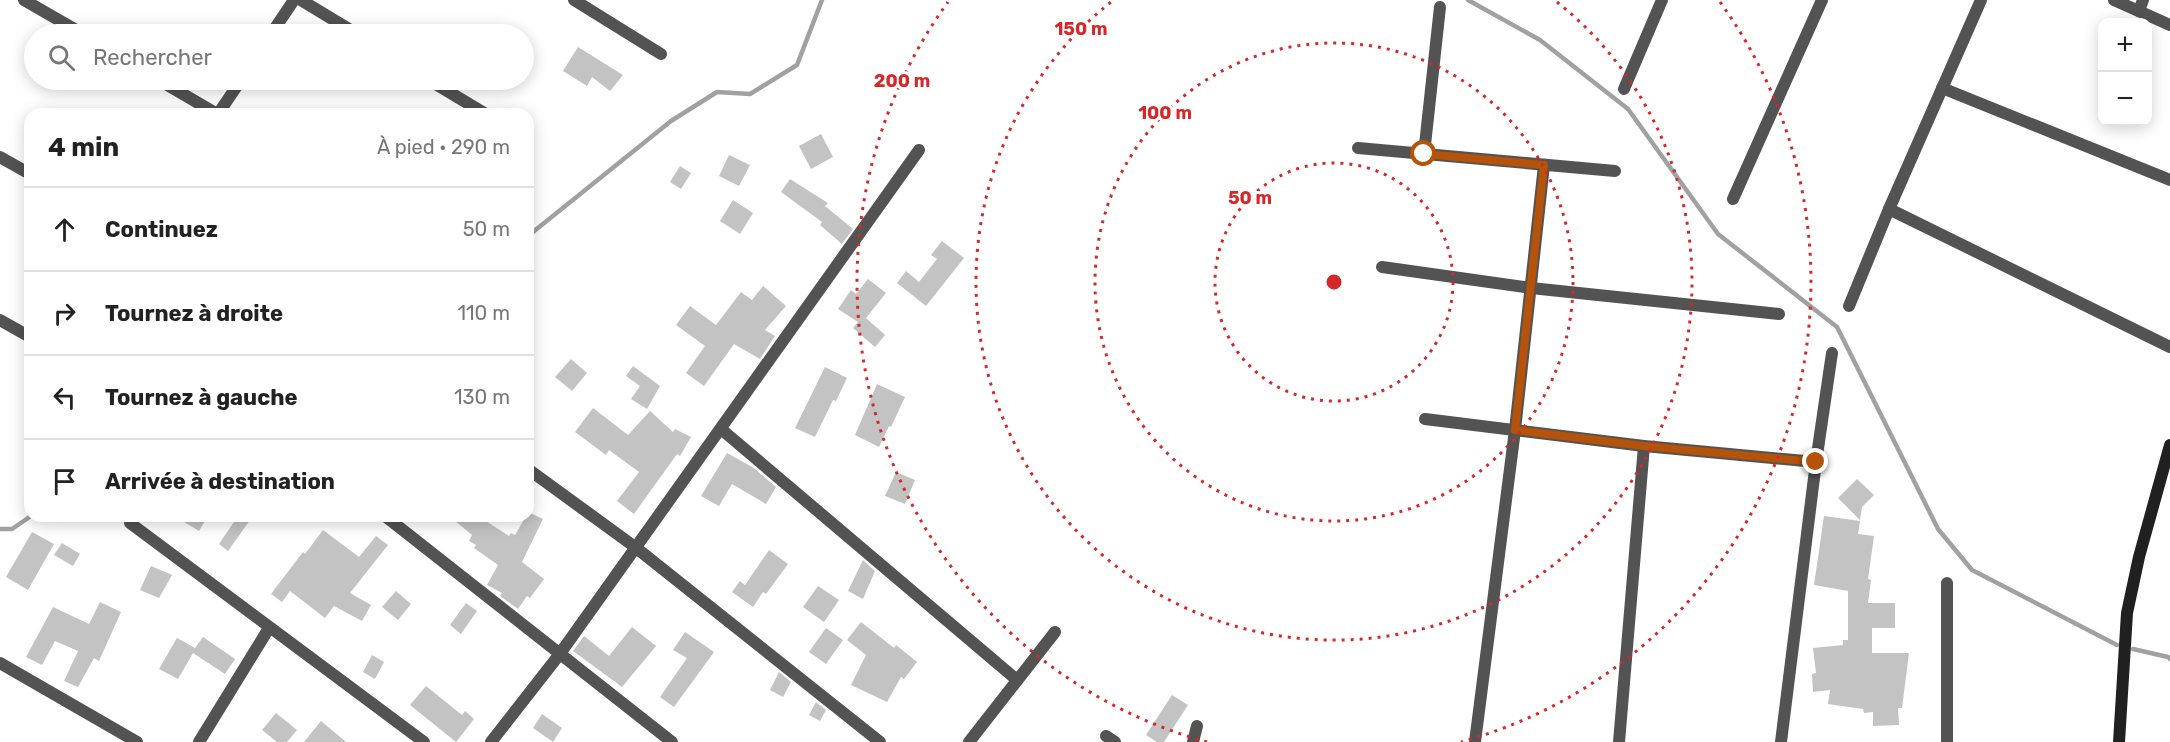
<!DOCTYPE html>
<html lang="fr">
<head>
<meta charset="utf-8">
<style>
  :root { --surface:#fff; --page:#f2f2f2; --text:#222; --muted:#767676; --line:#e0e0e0 }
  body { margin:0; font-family:Rubik,sans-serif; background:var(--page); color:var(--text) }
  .controls { position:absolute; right:18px; top:18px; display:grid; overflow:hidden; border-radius:12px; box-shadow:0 3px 15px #0003 }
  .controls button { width:54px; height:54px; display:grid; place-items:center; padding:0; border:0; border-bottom:2px solid var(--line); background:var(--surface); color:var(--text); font:30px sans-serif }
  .stop { position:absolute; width:18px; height:18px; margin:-14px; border:4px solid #b45309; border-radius:50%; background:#fff }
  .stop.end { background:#b45309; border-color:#fff; box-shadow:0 2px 6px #0008 }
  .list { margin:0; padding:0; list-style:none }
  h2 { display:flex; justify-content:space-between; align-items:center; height:78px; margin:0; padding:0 24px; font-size:26px }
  h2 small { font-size:20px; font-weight:400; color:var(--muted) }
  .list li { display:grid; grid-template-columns:39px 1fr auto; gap:18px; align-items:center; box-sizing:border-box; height:84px; padding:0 24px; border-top:2px solid var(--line) }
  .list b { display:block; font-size:22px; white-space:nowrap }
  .list em { font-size:20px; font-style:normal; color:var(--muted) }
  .icon { flex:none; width:33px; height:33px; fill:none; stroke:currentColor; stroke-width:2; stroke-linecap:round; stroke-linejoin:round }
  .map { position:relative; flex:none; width:2170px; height:742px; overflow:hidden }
  .search { position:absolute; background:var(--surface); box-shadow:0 3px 15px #0003; left:24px; top:24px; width:510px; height:66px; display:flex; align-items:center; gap:15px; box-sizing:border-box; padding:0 21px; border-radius:33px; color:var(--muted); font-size:22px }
  .panel { position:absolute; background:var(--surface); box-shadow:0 3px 15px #0003; left:24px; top:108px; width:510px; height:414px; border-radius:18px }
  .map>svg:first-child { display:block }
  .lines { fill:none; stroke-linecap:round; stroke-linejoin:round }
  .stream { stroke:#a1a1a1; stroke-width:4.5 }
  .building { fill:#c3c3c3 }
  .minor { stroke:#535353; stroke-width:12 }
  .secondary { stroke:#202020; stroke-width:12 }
  .route { stroke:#b45309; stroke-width:8 }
  .ring { fill:none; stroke:#d62828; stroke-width:3; stroke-dasharray:3 6 }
  .centre { fill:#d62828; stroke:#fff; stroke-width:3 }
  .ring-label { font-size:18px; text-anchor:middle; font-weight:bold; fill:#d62828; stroke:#fff; stroke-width:6; stroke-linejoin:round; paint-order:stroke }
</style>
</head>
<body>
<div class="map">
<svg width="2170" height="742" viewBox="0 0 2170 742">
  <rect width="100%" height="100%" fill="#fff"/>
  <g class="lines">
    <g class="stream">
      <path d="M1468,0L1540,40L1628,109L1718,234L1837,327L1938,529L1972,570L2117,645"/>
      <path d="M528,236L671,121L717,92L750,94L797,65L822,0"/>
      <path d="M0,529H12L31,516"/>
      <path d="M2133,649L2168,657L2170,659"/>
    </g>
  </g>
  <g class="building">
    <path d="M578,47L623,75L610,91L592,77L587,86L563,71Z"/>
    <path d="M821,134L833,157L811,169L799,146Z"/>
    <path d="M729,155L750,165L739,186L719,176Z"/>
    <path d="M680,166L691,173L681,189L670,182Z"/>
    <path d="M790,179L828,203L825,206L853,229L842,244L820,225L822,222L781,192Z"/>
    <path d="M733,200L753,213L740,234L720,221Z"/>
    <path d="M942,241L964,258L926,306L897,283L906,271L919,282L937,259L931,255Z"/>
    <path d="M868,279L886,293L866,318L885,335L875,347L853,328L858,322L838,309L851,290L856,294Z"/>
    <path d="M763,286L786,306L765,330L775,336L760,359L734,344L704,386L686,373L705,346L676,325L690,306L716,325L741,292L752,300Z"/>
    <path d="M571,359L587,373L572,391L555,377Z"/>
    <path d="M633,366L660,386L647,409L631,399L640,386L626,376Z"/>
    <path d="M825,367L847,378L836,401L833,400L815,437L795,428Z"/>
    <path d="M877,384L905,397L891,427L889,426L879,447L855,435Z"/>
    <path d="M593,408L628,435L650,411L673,432L675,429L691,437L680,456L677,454L634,514L617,501L639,472L609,450L606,455L575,432Z"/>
    <path d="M727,453L754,468L776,487L766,504L732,484L719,506L701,496Z"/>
    <path d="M896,472L915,480L905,504L885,496Z"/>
    <path d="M1857,479L1874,495L1862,507L1860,520L1838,498Z"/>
    <path d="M528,512L543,519L522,562L544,579L530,598L527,596L518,609L500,596L502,593L487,585L498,565L474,548L476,545L469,541L472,535L449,516H478L509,536L511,533L515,535L526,516H528Z"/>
    <path d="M174,516H208L199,531Z"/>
    <path d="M238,516H253L228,551L219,544Z"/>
    <path d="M1824,516L1860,521L1858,534L1874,536L1868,579L1871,580L1868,603H1895V628H1872V653H1909L1902,708H1898L1899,725L1873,726V712L1864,713L1863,709L1828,704L1830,690L1813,692L1812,674L1816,673L1813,648L1843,645V640H1848V591L1814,585Z"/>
    <path d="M323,530L359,557L376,536L388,545L350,593L371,605L362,621L334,606L325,618L290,591L282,602L271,594L303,552L305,554Z"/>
    <path d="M32,532L54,544L28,590L6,577Z"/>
    <path d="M62,543L80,554L73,566L54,555Z"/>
    <path d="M769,550L788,564L766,594L763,592L753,607L732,592L740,581L745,585Z"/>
    <path d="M863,560L875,571L863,599L848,591Z"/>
    <path d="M151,566L172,575L159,598L140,590Z"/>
    <path d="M818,586L839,600L824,622L803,607Z"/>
    <path d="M396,591L411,604L398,620L382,607Z"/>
    <path d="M100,602L121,612L99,661L94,658L78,687L64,681L78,651L55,641L42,665L26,657L53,607L89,624Z"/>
    <path d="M466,603L477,611L461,634L450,625Z"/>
    <path d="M861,622L894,648L896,645L917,662L904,679L901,677L887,702L851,685L866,655L847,640Z"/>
    <path d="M632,627L656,646L622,687L573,651L584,636L609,656Z"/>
    <path d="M826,628L843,640L826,664L809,652Z"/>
    <path d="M685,632L714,652L674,707L660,697L687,658L673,650Z"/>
    <path d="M203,637L235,659L225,674L193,653L178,679L159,669L177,638L195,648Z"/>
    <path d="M372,655L384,662L375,679L363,672Z"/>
    <path d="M779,672L791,682L783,697L770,690Z"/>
    <path d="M426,686L462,715L465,711L474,719L456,742L410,705Z"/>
    <path d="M1172,695L1188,705L1164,742H1157L1146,735Z"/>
    <path d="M816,702L826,710L820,721L809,715Z"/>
    <path d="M276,713L297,730L287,742H277L262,730Z"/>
    <path d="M542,714L562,728L553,742L533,728Z"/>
    <path d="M321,721L346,742H304Z"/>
  </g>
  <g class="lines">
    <g class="minor">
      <path d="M24,0L83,34"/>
      <path d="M301,0L357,34"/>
      <path d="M574,0L661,54"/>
      <path d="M2114,0L2170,25"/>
      <path d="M2139,11L2143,0"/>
      <path d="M271,34L294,0"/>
      <path d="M159,80L217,114"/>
      <path d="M429,80L484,113"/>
      <path d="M1942,88L2170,180"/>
      <path d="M1624,89L1662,0"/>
      <path d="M218,114L241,80"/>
      <path d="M1358,148L1615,171"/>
      <path d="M1424,154L1440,7"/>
      <path d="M0,157L30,174"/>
      <path d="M1733,199L1822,0"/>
      <path d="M1889,209L2170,347"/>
      <path d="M1382,267L1531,288L1779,314"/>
      <path d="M1849,306L1889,209L1981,0"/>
      <path d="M0,320L30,337"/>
      <path d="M1425,419L1644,446L1816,462"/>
      <path d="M721,429L1017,680"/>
      <path d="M528,469L635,547L880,742"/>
      <path d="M385,516L672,742"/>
      <path d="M130,523L424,742"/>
      <path d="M1947,583V742"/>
      <path d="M0,663L137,742"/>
      <path d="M1106,736L1115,742"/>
      <path d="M199,742L269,628"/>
      <path d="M491,742L559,655L919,150"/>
      <path d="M969,742L1055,632"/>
      <path d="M1193,742L1197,726"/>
      <path d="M1475,742L1515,430L1544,165"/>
      <path d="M1619,742L1644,446"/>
      <path d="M1781,742L1816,462L1832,353"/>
    </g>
    <path class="secondary" d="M2119,742L2127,613L2139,557L2170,445"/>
  </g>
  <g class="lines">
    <path class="route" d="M1424,154L1544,165L1515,430L1644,446L1816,462"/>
  </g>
  <g class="ring">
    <circle cx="1334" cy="282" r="119"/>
    <circle cx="1334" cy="282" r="239"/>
    <path d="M1557 2A358 358 0 1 1 1111 2"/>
    <path d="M1207 742A477 477 0 0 1 948 2M1720 2A477 477 0 0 1 1461 742"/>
  </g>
  <circle cx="1334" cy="282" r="9" class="centre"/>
  <g class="ring-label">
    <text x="1081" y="35">150 m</text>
    <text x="902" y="87">200 m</text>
    <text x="1165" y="119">100 m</text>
    <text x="1250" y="204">50 m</text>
  </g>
</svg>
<div class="controls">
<button>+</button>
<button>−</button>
</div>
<div class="stop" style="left:1424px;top:154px"></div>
<div class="stop end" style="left:1816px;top:462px"></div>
<div class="search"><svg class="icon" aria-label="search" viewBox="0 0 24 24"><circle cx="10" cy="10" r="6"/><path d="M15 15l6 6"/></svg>Rechercher</div>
<section class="panel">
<h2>4 min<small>À pied · 290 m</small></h2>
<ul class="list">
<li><svg class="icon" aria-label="ahead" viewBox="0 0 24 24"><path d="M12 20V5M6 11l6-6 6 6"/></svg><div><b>Continuez</b></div><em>50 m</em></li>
<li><svg class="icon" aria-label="right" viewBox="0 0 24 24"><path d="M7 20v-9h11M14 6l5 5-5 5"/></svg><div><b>Tournez à droite</b></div><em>110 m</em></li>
<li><svg class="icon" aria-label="left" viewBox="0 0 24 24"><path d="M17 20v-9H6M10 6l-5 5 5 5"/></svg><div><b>Tournez à gauche</b></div><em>130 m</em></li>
<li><svg class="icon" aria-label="arrive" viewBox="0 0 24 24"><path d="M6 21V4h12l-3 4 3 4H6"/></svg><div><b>Arrivée à destination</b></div></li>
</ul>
</section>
</div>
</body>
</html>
